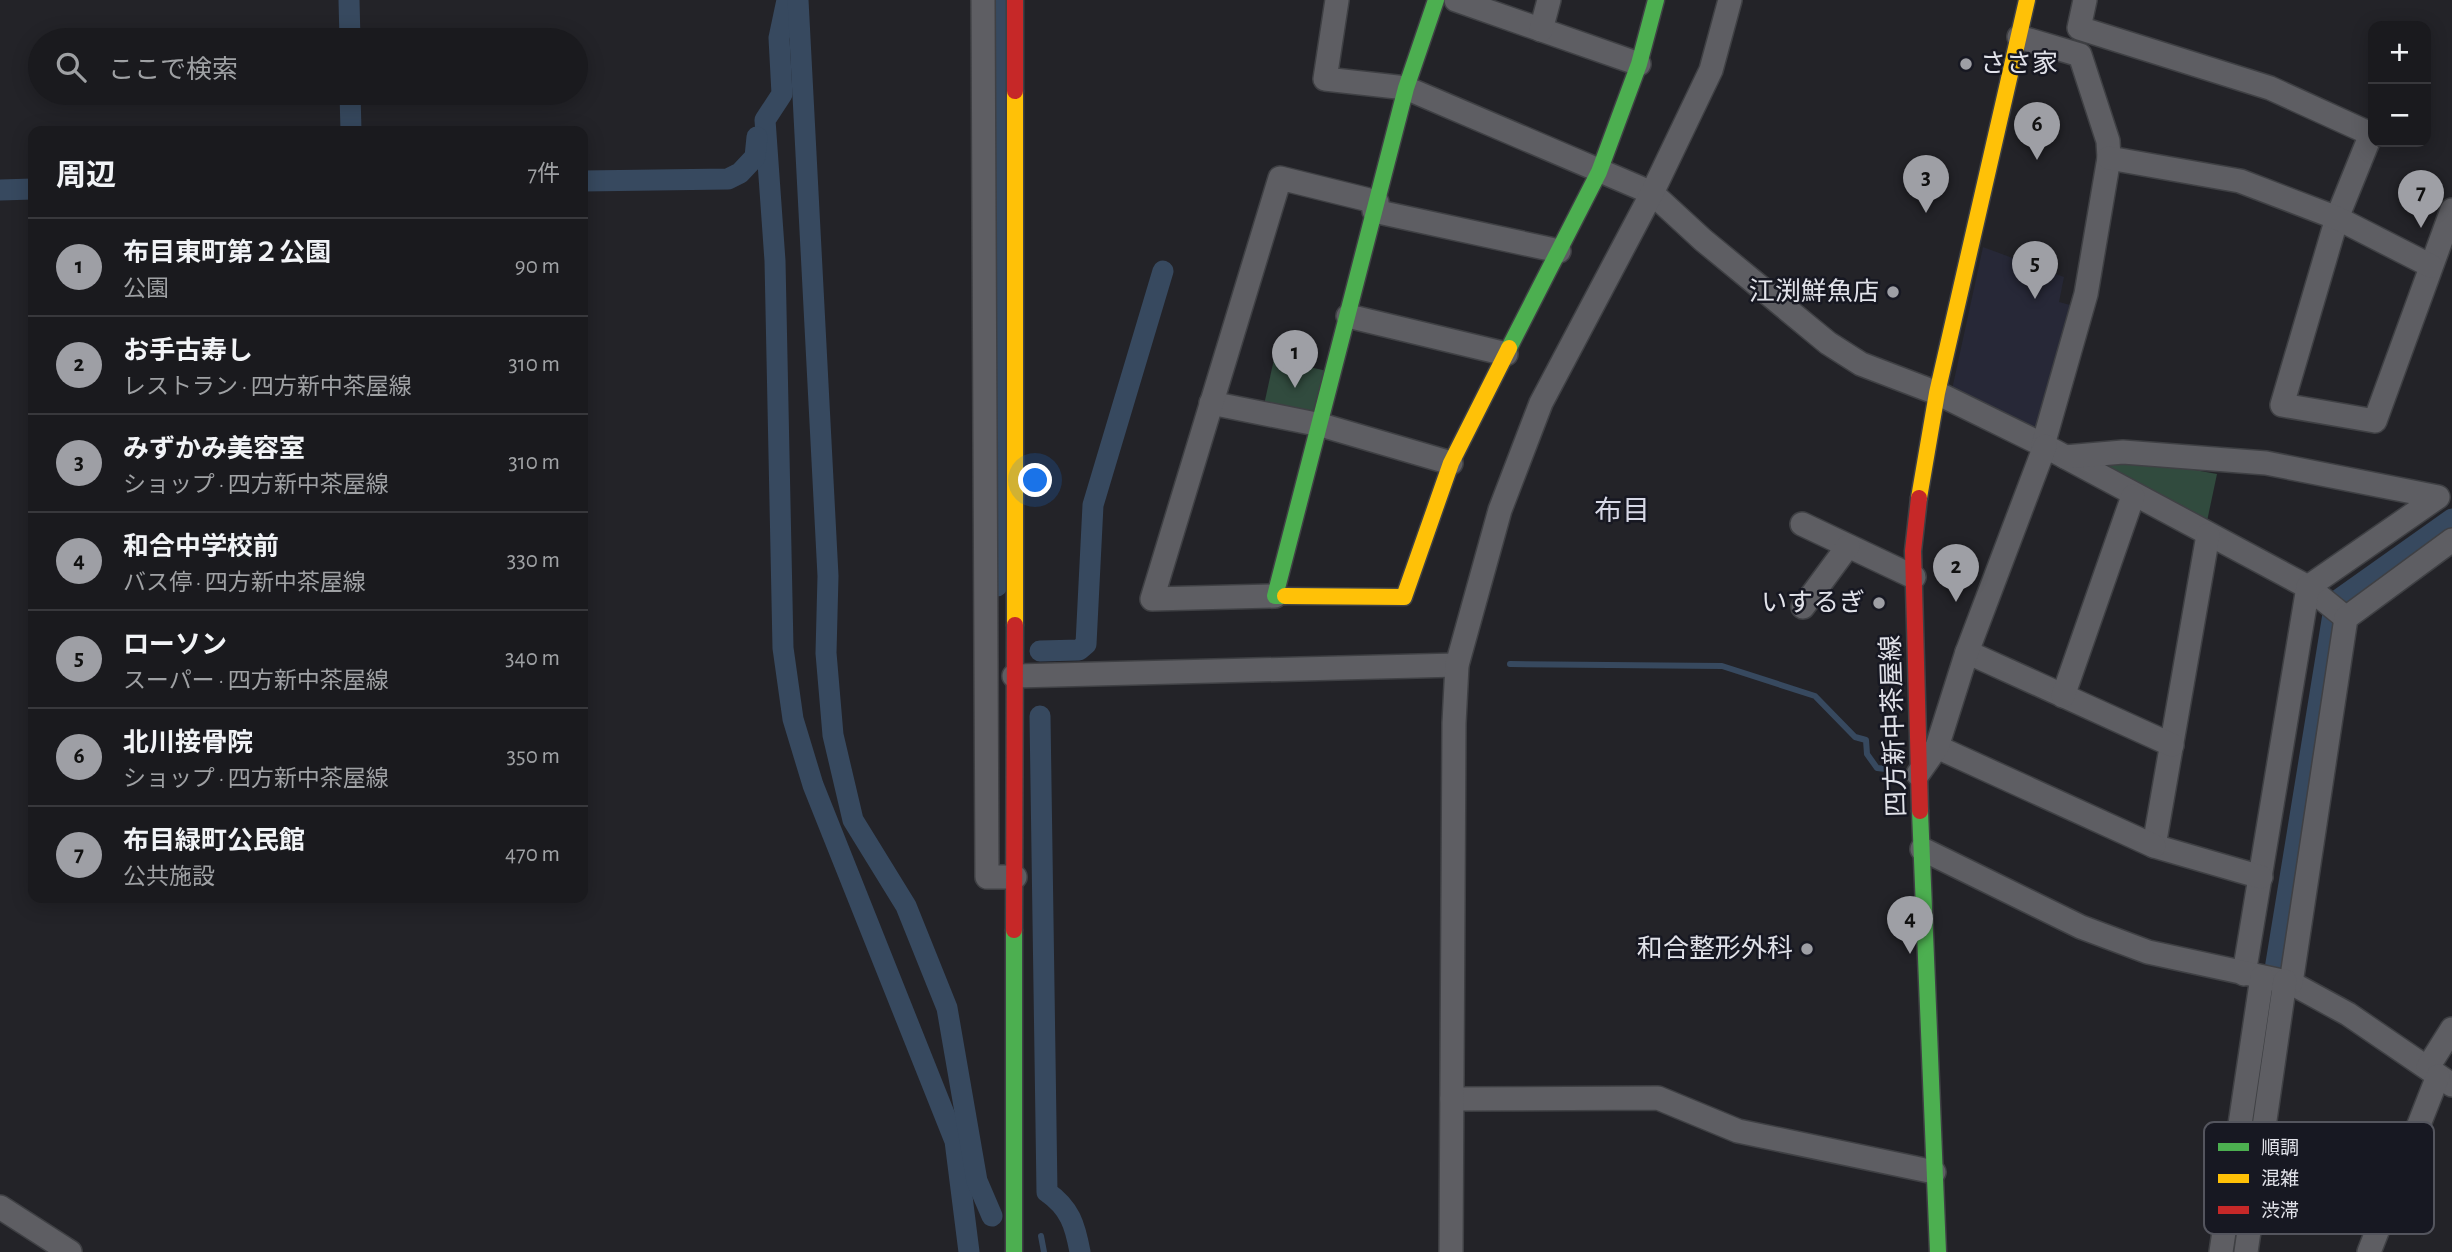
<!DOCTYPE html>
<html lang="ja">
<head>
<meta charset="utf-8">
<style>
  :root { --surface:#1a1a1e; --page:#232327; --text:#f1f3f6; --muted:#9fa1a4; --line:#38383c; --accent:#9e9fa5 }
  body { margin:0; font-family:"Alegreya Sans","Noto Sans JP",sans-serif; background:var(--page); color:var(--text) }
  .controls { position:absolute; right:21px; top:21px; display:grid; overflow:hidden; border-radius:14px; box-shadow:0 4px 18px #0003 }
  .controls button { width:63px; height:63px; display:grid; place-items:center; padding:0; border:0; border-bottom:2px solid var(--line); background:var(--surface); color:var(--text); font:35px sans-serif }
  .you { position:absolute; left:1036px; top:481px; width:24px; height:24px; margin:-18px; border:5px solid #fff; border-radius:50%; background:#1a73e8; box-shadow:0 0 0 10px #1a73e833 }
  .badge { display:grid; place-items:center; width:46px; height:46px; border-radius:50%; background:var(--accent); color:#111; font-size:23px; font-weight:700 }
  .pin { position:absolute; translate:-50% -58px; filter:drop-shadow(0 2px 4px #0008) }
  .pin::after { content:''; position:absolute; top:37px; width:24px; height:21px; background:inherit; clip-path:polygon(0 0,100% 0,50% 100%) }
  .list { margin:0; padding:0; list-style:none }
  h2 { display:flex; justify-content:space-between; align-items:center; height:91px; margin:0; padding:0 28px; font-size:30px }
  h2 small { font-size:23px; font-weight:400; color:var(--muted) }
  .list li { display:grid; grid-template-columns:46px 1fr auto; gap:21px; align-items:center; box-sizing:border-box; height:98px; padding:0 28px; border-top:2px solid var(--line) }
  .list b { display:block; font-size:26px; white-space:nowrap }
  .list p { margin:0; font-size:23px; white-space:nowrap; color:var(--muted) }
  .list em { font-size:23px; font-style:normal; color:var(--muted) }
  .icon { flex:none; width:38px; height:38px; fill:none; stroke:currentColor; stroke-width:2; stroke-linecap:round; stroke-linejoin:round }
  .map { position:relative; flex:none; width:2452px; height:1252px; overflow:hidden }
  .search { position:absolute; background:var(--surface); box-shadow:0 4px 18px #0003; left:28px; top:28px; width:560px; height:77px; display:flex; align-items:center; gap:18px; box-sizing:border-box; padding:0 24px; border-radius:38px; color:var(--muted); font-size:26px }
  .panel { position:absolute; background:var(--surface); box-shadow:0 4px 18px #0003; left:28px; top:126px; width:560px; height:777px; border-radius:14px }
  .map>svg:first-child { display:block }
  .built { fill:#272837 }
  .green { fill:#314b3e }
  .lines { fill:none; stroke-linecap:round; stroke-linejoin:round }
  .stream { stroke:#37495f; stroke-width:6 }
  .canal { stroke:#37495f; stroke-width:21 }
  .street-casing { stroke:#3f4044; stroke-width:26 }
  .fast-casing { stroke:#3f4044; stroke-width:19 }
  .slow-casing { stroke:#3f4044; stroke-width:19 }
  .jam-casing { stroke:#3f4044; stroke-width:19 }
  .street { stroke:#5e5e63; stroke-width:23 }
  .fast { stroke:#4caf50; stroke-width:16 }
  .slow { stroke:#ffc107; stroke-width:16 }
  .jam { stroke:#c62828; stroke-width:16 }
  .poi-dot { fill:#9e9fa5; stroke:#171822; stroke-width:2.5 }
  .labels { text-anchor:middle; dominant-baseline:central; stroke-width:5; stroke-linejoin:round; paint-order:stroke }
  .poi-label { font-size:26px; fill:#e1e2e9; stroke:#171822; text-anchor:end }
  .street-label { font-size:26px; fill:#e1e2e9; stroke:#171822 }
  .neighbourhood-label { font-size:28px; fill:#d7d8e6; stroke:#171822 }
  .key { fill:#171822; stroke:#54555e; stroke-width:2 }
  .key-label { font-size:19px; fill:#e1e2e9 }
</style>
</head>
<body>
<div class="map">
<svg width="2452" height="1252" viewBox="0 0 2452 1252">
  <rect width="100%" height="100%" fill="#232328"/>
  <path class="built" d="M1983,247L2064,277L2059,302L2074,306L2036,430L1951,394Z"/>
  <g class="green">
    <path d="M1274,359L1327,371L1315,415L1264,405Z"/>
    <path d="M2123,457L2217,474L2206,526L2082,461Z"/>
  </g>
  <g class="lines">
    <g class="stream">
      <path d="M1510,664L1722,666L1815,696L1855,737L1866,740L1867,754L1877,768L1886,769"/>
      <path d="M1041,1236L1044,1252"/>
    </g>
    <g class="canal">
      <path d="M349,0L350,40"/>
      <path d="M787,0L779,38L782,94L765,120L775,261L783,648L793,719L813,785L955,1141L969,1252"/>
      <path d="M798,0L828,576L826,653L833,735L853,820L906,906L947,1008L977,1181L992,1216"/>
      <path d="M996,0L997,586"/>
      <path d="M350,93L351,131"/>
      <path d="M583,181L728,179L740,173L755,157L757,137"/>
      <path d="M0,190L33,189"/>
      <path d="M1040,651L1079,650L1086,644L1093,505L1163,271"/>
      <path d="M1040,716L1047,1192C1070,1208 1075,1225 1080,1252"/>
      <path d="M2234,1252L2270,1000L2335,602L2452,519"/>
    </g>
    <defs>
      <g id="street">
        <path d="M983,0L987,877H1015"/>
        <path d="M1337,0L1325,79L1406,88L1652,193L1703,240L1828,343L1861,364L1937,393L2043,445L2308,587L2346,618"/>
        <path d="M1456,0L1639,64"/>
        <path d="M2085,0L2079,28L2270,88L2371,134L2337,218L2282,405L2375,421L2452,210"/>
        <path d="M1541,30L1549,0"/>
        <path d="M2019,37L2080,55L2108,141L2109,158L2086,294L2043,445"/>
        <path d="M2109,158L2240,181L2337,218L2431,266"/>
        <path d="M1374,211L1559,251"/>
        <path d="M1348,316L1506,354"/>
        <path d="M1211,403L1321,425L1451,463"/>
        <path d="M2065,457L2123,452L2266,463L2438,497L2308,587L2244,974"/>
        <path d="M1802,524L1914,577"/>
        <path d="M2208,535L2154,846L2261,877"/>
        <path d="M1275,596L1152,599L1280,178L1377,202"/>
        <path d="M1803,607L1848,546"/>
        <path d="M1967,652L2172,745"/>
        <path d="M1014,676L1457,665"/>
        <path d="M2063,696L2133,496"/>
        <path d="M1937,747L2154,846"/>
        <path d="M1918,774L1937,747L1967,652L2045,446"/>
        <path d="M1922,849L2081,927L2148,952L2291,983L2348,1014L2452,1085"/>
        <path d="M2291,983L2346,618L2452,540"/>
        <path d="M2428,1067L2452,1029"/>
        <path d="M1452,1099L1658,1098L1738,1131L1934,1172"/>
        <path d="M0,1207L70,1252"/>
        <path d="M1451,1252L1454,723L1457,665L1500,510L1541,403L1652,193L1711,70L1730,0"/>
        <path d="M2221,1252L2262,977"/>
        <path d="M2246,1252L2285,981"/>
        <path d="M2369,1252L2438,1076"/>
      </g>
      <g id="fast">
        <path d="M1509,348L1599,172L1639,64L1656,0"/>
        <path d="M1285,596H1275L1406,88L1436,0"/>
        <path d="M1920,811L1938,1252"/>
        <path d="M1014,1252V930"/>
      </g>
      <g id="slow">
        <path d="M1919,498L1937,393L2027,0"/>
        <path d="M1285,596L1404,597L1451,463L1509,348"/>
        <path d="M1015,625V91"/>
      </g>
      <g id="jam">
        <path d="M1015,91V0"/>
        <path d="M1919,498L1913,551L1920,811"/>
        <path d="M1014,930L1015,625"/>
      </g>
    </defs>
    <use href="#street" class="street-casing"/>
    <use href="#fast" class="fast-casing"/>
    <use href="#slow" class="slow-casing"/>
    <use href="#jam" class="jam-casing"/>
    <use href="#street" class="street"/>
    <use href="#fast" class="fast"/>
    <use href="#slow" class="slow"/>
    <use href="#jam" class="jam"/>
  </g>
  <g class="poi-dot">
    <circle cx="1966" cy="64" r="7"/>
    <circle cx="1893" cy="292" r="7"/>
    <circle cx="1879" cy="603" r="7"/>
    <circle cx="1807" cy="949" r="7"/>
  </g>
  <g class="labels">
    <g class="poi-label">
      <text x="1980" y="64" text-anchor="start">ささ家</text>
      <text x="1879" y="292">江渕鮮魚店</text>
      <text x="1865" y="603">いするぎ</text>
      <text x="1793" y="949">和合整形外科</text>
    </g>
    <g class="street-label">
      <text transform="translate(1894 726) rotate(-92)">四方新中茶屋線</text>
    </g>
    <g class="neighbourhood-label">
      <text x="1622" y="512">布目</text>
    </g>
  </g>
  <rect x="2204" y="1122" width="230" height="112" rx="10" class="key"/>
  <rect x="2218" y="1143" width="31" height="8" fill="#4caf50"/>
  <rect x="2218" y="1174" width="31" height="9" fill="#ffc107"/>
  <rect x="2218" y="1206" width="31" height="8" fill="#c62828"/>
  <g class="key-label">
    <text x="2261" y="1154">順調</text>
    <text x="2261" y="1185">混雑</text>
    <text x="2261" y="1217">渋滞</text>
  </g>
</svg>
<div class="controls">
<button>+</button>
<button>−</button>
</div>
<div class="you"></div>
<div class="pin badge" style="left:1295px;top:388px">1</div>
<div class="pin badge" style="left:1956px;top:602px">2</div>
<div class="pin badge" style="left:1926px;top:213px">3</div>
<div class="pin badge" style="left:1910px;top:954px">4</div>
<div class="pin badge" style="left:2035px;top:299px">5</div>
<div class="pin badge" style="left:2037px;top:160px">6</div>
<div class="pin badge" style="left:2421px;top:228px">7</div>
<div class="search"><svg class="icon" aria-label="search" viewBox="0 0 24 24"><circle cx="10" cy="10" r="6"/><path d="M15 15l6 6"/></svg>ここで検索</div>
<section class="panel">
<h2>周辺<small>7件</small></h2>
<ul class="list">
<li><span class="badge">1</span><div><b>布目東町第２公園</b><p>公園</p></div><em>90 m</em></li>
<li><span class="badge">2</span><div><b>お手古寿し</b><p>レストラン · 四方新中茶屋線</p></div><em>310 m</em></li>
<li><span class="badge">3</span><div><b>みずかみ美容室</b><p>ショップ · 四方新中茶屋線</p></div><em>310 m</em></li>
<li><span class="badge">4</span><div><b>和合中学校前</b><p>バス停 · 四方新中茶屋線</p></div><em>330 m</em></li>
<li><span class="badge">5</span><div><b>ローソン</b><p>スーパー · 四方新中茶屋線</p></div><em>340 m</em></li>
<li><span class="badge">6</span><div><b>北川接骨院</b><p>ショップ · 四方新中茶屋線</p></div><em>350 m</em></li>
<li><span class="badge">7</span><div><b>布目緑町公民館</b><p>公共施設</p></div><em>470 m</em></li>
</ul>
</section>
</div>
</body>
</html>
